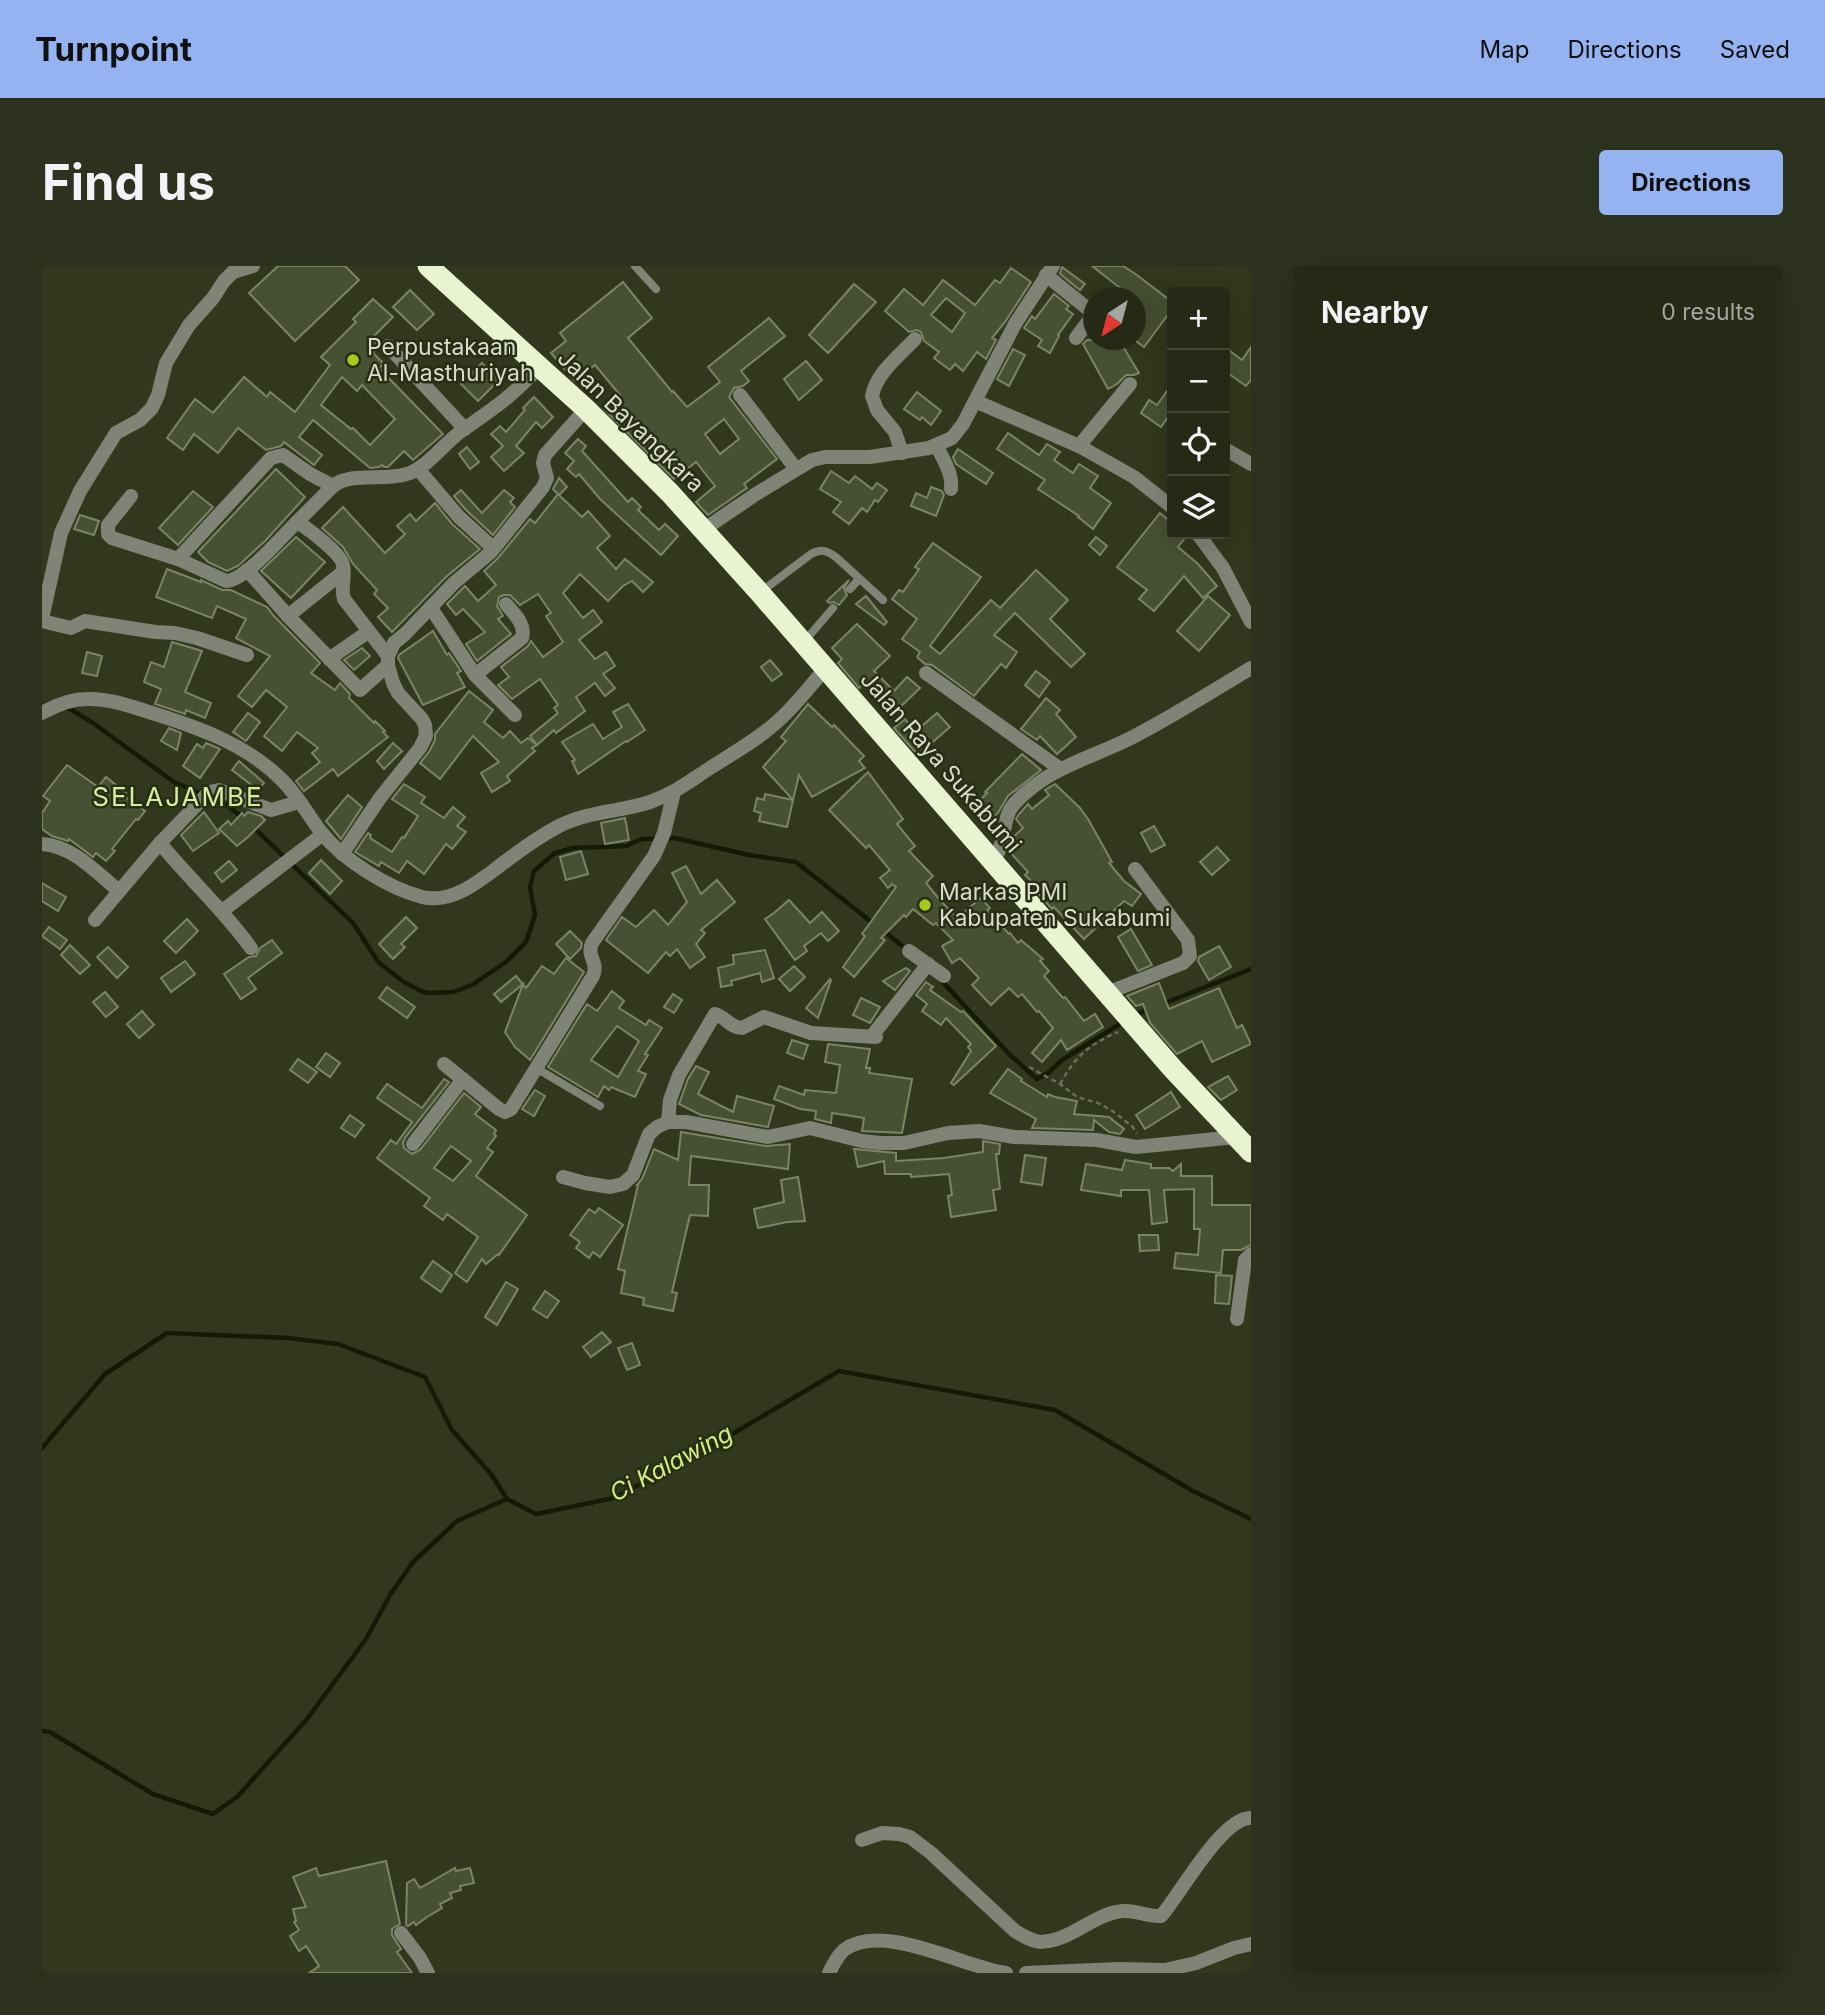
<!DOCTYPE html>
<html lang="en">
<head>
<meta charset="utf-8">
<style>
  :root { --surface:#252a16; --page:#2d321f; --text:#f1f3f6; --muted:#a3a7a1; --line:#424635; --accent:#95b2f1 }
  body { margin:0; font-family:Inter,sans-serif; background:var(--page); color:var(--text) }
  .controls { position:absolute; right:21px; top:21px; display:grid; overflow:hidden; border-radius:7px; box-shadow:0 7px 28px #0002 }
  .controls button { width:63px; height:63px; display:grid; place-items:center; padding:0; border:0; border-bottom:2px solid var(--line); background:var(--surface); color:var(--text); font:35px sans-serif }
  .compass { position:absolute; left:1041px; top:21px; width:63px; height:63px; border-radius:50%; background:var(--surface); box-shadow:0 7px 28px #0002; rotate:216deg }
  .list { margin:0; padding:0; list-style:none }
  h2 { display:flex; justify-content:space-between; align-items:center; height:91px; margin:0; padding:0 28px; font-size:30px }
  h2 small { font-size:23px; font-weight:400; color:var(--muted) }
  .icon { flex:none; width:38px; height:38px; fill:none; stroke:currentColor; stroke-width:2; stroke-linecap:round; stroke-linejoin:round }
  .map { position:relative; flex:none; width:1209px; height:1707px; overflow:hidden; border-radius:7px }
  header { display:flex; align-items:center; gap:42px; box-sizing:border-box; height:98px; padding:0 35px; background:var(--accent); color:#111 }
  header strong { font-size:33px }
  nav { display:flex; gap:38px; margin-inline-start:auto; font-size:24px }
  .intro { display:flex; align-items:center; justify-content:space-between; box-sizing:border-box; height:168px; padding:0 42px }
  h1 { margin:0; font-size:49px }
  .button { padding:18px 32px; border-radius:7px; background:var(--accent); color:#111; font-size:24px; font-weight:700 }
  main { display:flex; gap:42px; padding:0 42px }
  aside { flex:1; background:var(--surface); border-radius:7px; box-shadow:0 7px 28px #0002 }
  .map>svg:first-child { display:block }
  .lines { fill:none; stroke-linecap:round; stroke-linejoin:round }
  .stream { stroke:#151a04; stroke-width:4.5 }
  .building { fill:#485033; stroke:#7c8466; stroke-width:2; fill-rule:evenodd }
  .path { stroke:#696f58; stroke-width:2.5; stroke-dasharray:5 3.5; stroke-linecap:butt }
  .lane { stroke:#808477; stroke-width:8 }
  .street { stroke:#808477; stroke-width:14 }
  .highway { stroke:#e9f3d1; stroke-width:21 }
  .poi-dot { fill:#a8c71c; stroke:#272e13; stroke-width:2.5 }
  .labels { text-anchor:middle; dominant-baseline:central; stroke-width:5; stroke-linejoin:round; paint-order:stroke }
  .poi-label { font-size:23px; fill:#d8ddcc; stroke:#272e13; text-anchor:start }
  .street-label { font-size:23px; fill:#d8ddcc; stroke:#272e13 }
  .water-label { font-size:24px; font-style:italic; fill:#d3ec86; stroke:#272e13 }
  .quarter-label { font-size:26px; letter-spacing:2px; fill:#d9eda2; stroke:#272e13 }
</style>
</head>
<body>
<header>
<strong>Turnpoint</strong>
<nav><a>Map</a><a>Directions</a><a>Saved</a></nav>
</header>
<div class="intro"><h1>Find us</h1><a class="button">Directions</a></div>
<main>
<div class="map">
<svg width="1209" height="1707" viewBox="0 0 1209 1707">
  <rect width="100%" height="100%" fill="#31381d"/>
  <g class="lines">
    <g class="stream">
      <path d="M22,442L28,443L51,457L132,516L186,540L201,552"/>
      <path d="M210,560L311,657L337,697L362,716L379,725L386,727L411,726L430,719L464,696L484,676L493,649L488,621L492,605L513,587L531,582L584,580L600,573L633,572L707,589L754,596L832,658"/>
      <path d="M842,665L865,684"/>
      <path d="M898,713L967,788L995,813L1006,807L1020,794L1081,756"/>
      <path d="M1120,738L1209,703"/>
      <path d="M1091,750L1109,742"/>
      <path d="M0,1182L63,1108L125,1067L246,1072L296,1078L383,1111L410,1164L449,1208L465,1233L494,1248L572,1232L675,1177L797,1105L1013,1144L1151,1225L1209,1253"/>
      <path d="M0,1465L8,1466L111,1528L171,1548L195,1531L265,1453L324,1373L348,1329L371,1296L415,1255L465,1233"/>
    </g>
  </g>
  <g class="building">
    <path d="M236,0H303L317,14L253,75L207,27Z"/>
    <path d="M1050,0H1081L1095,9L1130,36V54L1125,50L1102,81L1094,75V32H1077L1082,25Z"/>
    <path d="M1020,1L1043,18L1038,24L1018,8Z"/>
    <path d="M969,2L989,16L963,56L950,72L954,74L944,93L935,86L921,105L913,98L908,104L892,92L897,86L882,75L879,66L875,64L867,66L843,45L862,23L881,39L901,14L933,39L953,14L958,17ZM904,32L923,47L910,66L889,49Z"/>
    <path d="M581,16L610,52L586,72L630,126L631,125L645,141L678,116L666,101L727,52L743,70L699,105L707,115L701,120L692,122L687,131L735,193L702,218L705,222L666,249L654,236L673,220L654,196L632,213L562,143L578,129L553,99L533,115L509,87L524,75L518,67ZM682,153L697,173L678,188L663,168Z"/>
    <path d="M812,18L834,36L786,87L767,69Z"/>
    <path d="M368,24L392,48L375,64L351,41Z"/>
    <path d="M1012,28L1027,40L1024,43L1031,48L1016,69L1017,70L1008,87L996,80L1000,74L982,62L990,50L993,53Z"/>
    <path d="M331,33L351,51L329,73L337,80L331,87L342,98L337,102L401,168L371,194L362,185L346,201H342L340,199L337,201L328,202L271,154L257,171L280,189L272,199L242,176L239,180L224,184L196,162L176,187L152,168L141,184L125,172L153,133L171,147L202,111L225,131L228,126L253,146L288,99L279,91L314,56L311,53ZM300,111L315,125L320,119L353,153L328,179L311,162L309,163L279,139Z"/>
    <path d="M1045,74H1077L1097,107L1092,109H1084L1075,118L1066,123L1041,78Z"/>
    <path d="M1183,81L1200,94L1209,81V114L1204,120L1183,105Z"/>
    <path d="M971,83L983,89L967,120L955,113Z"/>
    <path d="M764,95L780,114L757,134L742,113Z"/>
    <path d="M440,97L457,114L436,135L419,118Z"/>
    <path d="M1130,118V154L1126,151L1119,161L1099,147L1107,134L1115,139Z"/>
    <path d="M875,126L899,145L889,159L880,151L878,154L862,143Z"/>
    <path d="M492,131L511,151L500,162L494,156L474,180L482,187L462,205L449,191L461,180L449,168L458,160L464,166L483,144L481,142Z"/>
    <path d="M966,167L997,189L1005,178L1018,186L1012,194L1031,207L1037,198L1056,210L1048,222L1069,237L1051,263L1036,251L1037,250L996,223L1003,214L955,183Z"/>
    <path d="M536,173L544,180L540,185L586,236L590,232L599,241L596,244L617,264L623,258L636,270L619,289L558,233L537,208L534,211L525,203L532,195L523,187Z"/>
    <path d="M425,181L437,196L428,203L417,188Z"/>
    <path d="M916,183L951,207L944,218L914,198L911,191Z"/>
    <path d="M234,203L263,231L224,274L196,300L185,305L166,296L156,286Z"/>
    <path d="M789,205L807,217L813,210L830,223L835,217L845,224L836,236L833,234L825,246L820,242L807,258L791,246L799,236L778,223Z"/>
    <path d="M517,212L525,221L517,229L540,251L546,245L568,270L555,282L574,303L583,293L611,316L601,326L590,315L581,320L566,335L538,308L521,327L541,352L551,344L560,356L537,374L553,393L564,386L573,400L561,408L573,422L563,430L553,417L534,431L543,445L514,467L512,464L495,479L488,470L516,447L512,442L516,439L498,413L470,433L456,419L467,411L459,401L486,380L489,375L501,391L521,376L504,350L509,347L496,328L478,339L468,329H462L457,331L455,340L461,350L456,353L469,368L435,395L424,378L443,366L421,343L414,349L405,338L423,320L436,335L454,319L442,305L456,292L488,253L493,257L516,228L511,223Z"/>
    <path d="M889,221L900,225L902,229L894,250L869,240L874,227L885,232Z"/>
    <path d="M419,224L440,247L462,224L472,232L468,236L473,241L451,269L424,244L412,230Z"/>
    <path d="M151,225L171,241L136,279L117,262Z"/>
    <path d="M393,237L410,258L438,283L405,310L350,366L336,351L346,342L332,328L335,324L311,298L301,281L280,262L301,241L343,287L363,268L355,260L368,248L374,255Z"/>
    <path d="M1118,247L1130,257V268H1146L1136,281L1156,298L1175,320L1161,332L1142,310L1112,345L1097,333L1105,324L1075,301Z"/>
    <path d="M38,249L57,255L52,269L32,263Z"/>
    <path d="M254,271L283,296L249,332L219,305Z"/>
    <path d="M1054,271L1065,280L1058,289L1047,279Z"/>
    <path d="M891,277L939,311L888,380L898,388L949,334L958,342L994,304L1026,334L1008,353L1043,388L1029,401L973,347L952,369L975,386L964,402L959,398L932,430L890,399L883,398L875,391L878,386L860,373L875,353L850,333L857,324L861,326L877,303L873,301Z"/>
    <path d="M125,303L159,316V314L180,324H189L225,341L231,349L278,397L269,407L293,424L298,417L308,428L307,432L332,457L333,455L343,465L341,466L346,471L296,510L291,503L262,525L254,515L278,496L270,487L276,482L255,466L240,485L222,470L245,441L224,424L210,441L196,430L228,390L194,372L204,353L175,340L170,352L114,331Z"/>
    <path d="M807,314L802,322L805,329L797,339L792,336L787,337L785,335Z"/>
    <path d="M824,330L845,356L842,359L814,338Z"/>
    <path d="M1166,330L1188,349L1157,385L1135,365Z"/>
    <path d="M815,358L848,390L832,405L852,425L865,411L878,422L850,449L839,437L843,434L824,416L817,422L796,397L800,393L790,382Z"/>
    <path d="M391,365L405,389L407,387L419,405L415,407L423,421L381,439L356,392L357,389Z"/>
    <path d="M130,376L160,385L143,426L169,437L163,452L144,444L143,448L113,438L119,423L102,416L109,396L122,401Z"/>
    <path d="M320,382L328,390L312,404L302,394Z"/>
    <path d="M45,386L60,390L55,410L40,407Z"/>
    <path d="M728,394L740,408L730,415L719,401Z"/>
    <path d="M994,405L1008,416L997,431L983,419Z"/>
    <path d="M427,425L451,444L442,456L461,472L468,465L479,477L486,472L495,479L490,482L493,485L465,510L468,515L450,526L439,507L457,496L431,470L398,513L378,497L387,486L393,474V468Z"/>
    <path d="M1004,432L1018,444L1014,448L1034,471L1015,488L998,470L995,474L979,463Z"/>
    <path d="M586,438L603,464L585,476L584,475L536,508L530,495L533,494L520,476L551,458L561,473L580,461L571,446Z"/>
    <path d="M766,438L790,461L792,459L822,490L817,495L823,502L770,531L757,509L751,534L721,501L744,475L739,471Z"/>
    <path d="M206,447L218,456L204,475L191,466Z"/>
    <path d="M895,447L908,461L876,489L852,462L863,453L873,466Z"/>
    <path d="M127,462L139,467L135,484L119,475Z"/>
    <path d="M164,477L178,483L158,512L141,500L155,478L161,482Z"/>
    <path d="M351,477L360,485L342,503L335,495Z"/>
    <path d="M980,488L999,504L966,530L956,547L946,557L930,542L945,527L943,526Z"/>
    <path d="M197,495L222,517L216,524L190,504Z"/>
    <path d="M25,499L56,521L64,511L84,527L82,530L103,545L96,554L94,553L70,583L73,585L64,595L54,587L51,591L27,573L26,575L10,570L0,563V547L8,535L1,530Z"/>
    <path d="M826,506L861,553L855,558L873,580L867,585L891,610L884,617L898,634L915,652L939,632L948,642L945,644L967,668L968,667L976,677L979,674L1001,693L998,695L1007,705L1002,710L1021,732L1023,731L1042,755L1053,748L1061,761L1025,784L1019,774L1000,796L990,787L1011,762L997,745L995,746L980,728L976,731L967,722L949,739L930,719L937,712L918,692L910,697L900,680L911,674L894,657L891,659L871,643L864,651L862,649L839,672L843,674L812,711L801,701L823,670L820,668L854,621L850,618L846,622L838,612L848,604L827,579L824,582L787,544Z"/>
    <path d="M362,518L383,531L379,537L402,552L411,541L423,551L415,560L424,566L410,583L404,578L382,608L365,595L357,607L339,596L337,600L313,586L326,567L329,569L328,572L350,586L360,571L362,572L376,550L350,533Z"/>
    <path d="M1013,518L1038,542L1046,553L1070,596L1067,597L1082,615L1099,628L1090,640L1082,635L1042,673L1012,641L1010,643L995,626L997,623L983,609L986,606L967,585L970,572L981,562L974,553L977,548L986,538L990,543L1007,529L1003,524Z"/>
    <path d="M723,528L751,534L745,561L717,555L719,547L712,545L715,532L722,534Z"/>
    <path d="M306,529L320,541L299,573L284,555Z"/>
    <path d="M162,546L177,567L151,585L139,569Z"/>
    <path d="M206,546L219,550L223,554L206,571L195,580L177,563L186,555L189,559L200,547L202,550Z"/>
    <path d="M583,552L587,574L563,578L559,557Z"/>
    <path d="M1112,560L1123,579L1109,586L1099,567Z"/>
    <path d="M1175,581L1187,594L1170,609L1158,596Z"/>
    <path d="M539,585L546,608L524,614L518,591Z"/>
    <path d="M279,594L300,615L288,628L267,607Z"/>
    <path d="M187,595L195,604L180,616L173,607Z"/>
    <path d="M644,600L659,628L675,614L693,636L659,664L663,667L654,678L663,691L648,702L635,683L628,690L624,686L606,707L564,674L580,651L594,661L612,644L626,659L645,636L630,607Z"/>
    <path d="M0,617L24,631L16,645L0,635Z"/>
    <path d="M747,634L768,657L780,646L797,665L786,675L779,667L762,680L765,685L753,694L723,653L732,647Z"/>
    <path d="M364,651L375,662L359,678L363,681L351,693L337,678Z"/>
    <path d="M145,653L156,665L134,687L122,675Z"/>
    <path d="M7,661L25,674L18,683L0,670Z"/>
    <path d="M1089,663L1110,699L1096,705L1076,671Z"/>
    <path d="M528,665L540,677L539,682L528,693L514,678Z"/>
    <path d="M230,674L240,687L206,712L214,723L199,733L182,708L207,691L214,690L218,682Z"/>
    <path d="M28,679L48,699L38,708L19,689Z"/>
    <path d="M1177,680L1189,701L1167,714L1156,695L1157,691Z"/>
    <path d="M66,681L86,701L75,712L55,691Z"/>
    <path d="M723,684L732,712L720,716L718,707L689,715L690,719L679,721L676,702L692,698L691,689Z"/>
    <path d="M524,692L542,706L488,794L473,781L463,766L481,718L459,736L452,728L474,710L484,722L500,700L512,708Z"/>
    <path d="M143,695L153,708L129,726L119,712Z"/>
    <path d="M752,700L763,711L748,725L737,713Z"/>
    <path d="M864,702L868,705L853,724L841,715Z"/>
    <path d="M788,713L789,714L776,752L764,742Z"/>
    <path d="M884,716L891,721L888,724L919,746L921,745L954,780L912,819L909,817L929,785L926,781L929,778L904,752L899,759L880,745L885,738L874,729Z"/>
    <path d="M1117,717L1127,743L1177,722L1195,762L1200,759L1209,778L1170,796L1160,775L1135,788L1108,757L1101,738L1094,740L1085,730Z"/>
    <path d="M345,721L373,741L365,752L337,732Z"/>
    <path d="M570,725L582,735L577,742L604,759L607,754L620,762L603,788L606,789L596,805L604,808L593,831L569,821L567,824L562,820L556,831L506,801L545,738L555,745ZM575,760L597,775L576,811L549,794Z"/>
    <path d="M63,726L76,741L64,751L51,736Z"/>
    <path d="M631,728L640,734L632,747L622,741Z"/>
    <path d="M819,732L838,741L828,757L811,749Z"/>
    <path d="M100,745L112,759L97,772L85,758Z"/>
    <path d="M750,774L766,779L761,793L745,787Z"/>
    <path d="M786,778L828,783L824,802H828L827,807L870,813L860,867L820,865L822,852L790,847L789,857L773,853L774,845L758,843L732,833L737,820L762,829L763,824L794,827L798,799L783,796Z"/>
    <path d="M284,787L298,797L288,811L274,801Z"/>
    <path d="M256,793L275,806L266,817L248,804Z"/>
    <path d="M654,800L667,806L656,828L691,846L695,830L732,840L726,861L659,849L637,838L646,813Z"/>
    <path d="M966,803L980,813L979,815L1005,831L1006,828L1013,831L1035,835L1032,848L1067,851L1082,863L1078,868L1067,866L1052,854L1051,864L990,862L994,853L948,827Z"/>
    <path d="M1186,810L1195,824L1179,834L1166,821Z"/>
    <path d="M402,813L407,816L363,872L361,877L362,882L370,888L378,884L422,827L439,841L433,848L454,864L452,868L454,870L445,882L451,886L434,910L485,949L457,989L456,988L444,998L440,993L425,1016L413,1007L436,971L405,948L401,954L382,940L388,932L335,892L349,874L354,878L370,856L335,832L345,818L380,842ZM409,880L429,895L411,915L392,902Z"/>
    <path d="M493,824L503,830L492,850L480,843Z"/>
    <path d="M1129,826L1138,841L1103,863L1094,849Z"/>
    <path d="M308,849L322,859L313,871L299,862Z"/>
    <path d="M639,866L724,880L748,878L746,903L649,890L647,919H667L666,950L648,949L630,1026L635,1027L631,1045L601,1039L602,1032L579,1027L583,1005L576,1003L594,928L596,919H595L600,913L612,883L636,894Z"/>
    <path d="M941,875L958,878L957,888H954L958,923L951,924L954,944L909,951L906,930L910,929L907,908L869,911V908H843L842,895L816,901L812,883L854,887V895L902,892L941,886Z"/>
    <path d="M983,889L1004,892L1000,919L979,916Z"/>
    <path d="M1083,894L1109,898V902H1127L1131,905L1139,898V910H1170V939H1209V979L1199,984H1181L1179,1007L1132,1002L1134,987L1156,989L1158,963H1152V923L1122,924L1125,956L1110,958L1107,924H1079V930L1039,924L1044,898L1080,904Z"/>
    <path d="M756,911L763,955L745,956L716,962L712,943L742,936L739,914Z"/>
    <path d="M557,942L581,959L558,991L551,986L547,992L534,982L538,976L528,969L547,943L553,947Z"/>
    <path d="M1097,969H1116L1117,984L1098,985Z"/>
    <path d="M391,995L410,1009L399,1026L379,1012Z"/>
    <path d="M1174,1009L1190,1010L1187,1038L1173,1037Z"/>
    <path d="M464,1016L476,1023L455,1059L443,1051Z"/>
    <path d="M503,1025L517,1035L505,1052L491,1043Z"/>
    <path d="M560,1066L569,1076L549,1091L541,1081Z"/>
    <path d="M590,1077L598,1099L585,1104L576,1082Z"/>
    <path d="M344,1595L358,1658L350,1663V1669L359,1683L355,1686L370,1707H267L277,1700L264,1680L257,1685L248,1670L257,1664L252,1656L254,1655L251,1643L264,1641L251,1611L274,1602L277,1610Z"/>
    <path d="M413,1602L414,1605L428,1602L432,1617L418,1620L419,1624L408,1627L410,1632L398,1638L400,1642L385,1651L374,1659L372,1656L366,1660L364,1659L365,1617L372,1613L378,1622Z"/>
  </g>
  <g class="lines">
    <g class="path">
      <path d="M987,801L1018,818L1035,831L1056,837L1069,844L1090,860L1095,867"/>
      <path d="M1018,818C1034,790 1046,779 1076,766"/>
    </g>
    <g class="lane">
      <path d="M593,0L614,23"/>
      <path d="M808,323L817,313"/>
      <path d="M720,325L769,288C780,282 786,285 795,292L841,334"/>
      <path d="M761,377L791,342"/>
      <path d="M494,802L558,840"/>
    </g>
    <g class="street">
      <path d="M1004,9L1051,47V49L1034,72"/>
      <path d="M346,80L423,163"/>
      <path d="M698,129L754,203"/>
      <path d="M933,135L1037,180L1092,211L1130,241"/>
      <path d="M895,180C901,194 911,207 909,223"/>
      <path d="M1037,180L1088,118"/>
      <path d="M1183,183L1209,198"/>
      <path d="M860,187L853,166L835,144L830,130C834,107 858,89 873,73"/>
      <path d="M376,203L417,251L451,282"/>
      <path d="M291,220L255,256C265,262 299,287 301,299C304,310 298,321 302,333L346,390V399L351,417L356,427L380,453L383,459L384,470L378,482L338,532L300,588"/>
      <path d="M89,230L66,259V268L70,272L136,293L229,192L241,189L268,208L291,220C309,205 344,216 368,207C387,199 401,179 418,166C432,156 447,146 461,135C474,125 485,113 497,102"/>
      <path d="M661,264L714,228L770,194L783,191H828L887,182L910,172L921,158L973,58L1011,0"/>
      <path d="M1156,268L1181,302L1209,356"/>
      <path d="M136,293L184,315C203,315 240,270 255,256"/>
      <path d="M205,304L246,350L318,424L346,399"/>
      <path d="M389,342L433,409L473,449"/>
      <path d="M246,350L301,306"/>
      <path d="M0,353L19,267L38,225L74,167L98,154L110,142L116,129L124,97L147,59L171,32L182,15L191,6L211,0"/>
      <path d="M0,355L29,362L43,355L113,366L133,367L155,372L205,389"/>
      <path d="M346,390L352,377L363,368L412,317L449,286L501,221L505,212L501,197L503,189L544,143"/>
      <path d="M287,393L326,366"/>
      <path d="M884,407L1017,502"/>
      <path d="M433,409L480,372C484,358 472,348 464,338"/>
      <path d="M0,447C14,439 29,433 45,433C66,432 87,440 107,446C155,461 205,478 241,515C256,530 266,549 279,566C301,594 346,622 380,631C413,639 443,610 468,592C484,580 500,569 517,560C546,545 578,546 608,536C631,528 648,515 668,502C691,487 717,473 737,454C754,439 768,420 783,403"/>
      <path d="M118,577C147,613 182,644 209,682"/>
      <path d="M0,578C31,580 54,606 77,625"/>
      <path d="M950,595C966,579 958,552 973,537C1007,501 1047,493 1089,472C1130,451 1169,426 1209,402"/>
      <path d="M180,645L281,568"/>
      <path d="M53,654L118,577L167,526L177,524L229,544L257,536"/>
      <path d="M867,685L902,710"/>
      <path d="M1065,727L1141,697L1148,690L1146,674L1093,603"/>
      <path d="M830,770L886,698"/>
      <path d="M402,798L457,843L463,846L469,843L551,710C557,695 544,691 550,677L612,590L622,567L632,526"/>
      <path d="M626,856L628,834L637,809L673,748C683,750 688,762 700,762L722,751L769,767L834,771"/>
      <path d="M371,878L421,813"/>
      <path d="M521,911L543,917L568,921L581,918L591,909L607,868L615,861L626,856H644L726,871L768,862L820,875L838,877H862L906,867L937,865L972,871L1055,874L1094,881L1194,871"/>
      <path d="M1195,1053L1203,994L1209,988"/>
      <path d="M820,1574L840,1567L857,1568L868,1571L889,1587L973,1665C981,1670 989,1675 998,1676C1028,1676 1052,1647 1081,1645C1094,1644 1106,1651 1119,1650C1138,1629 1180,1551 1209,1552"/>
      <path d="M359,1667L378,1692L386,1707"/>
      <path d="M787,1707C791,1699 795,1690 802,1684C840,1655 921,1701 964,1707"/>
      <path d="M984,1707L1076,1703L1123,1704L1154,1697L1192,1682L1209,1678"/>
    </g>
    <path class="highway" d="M386,0L544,143L628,227L718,327L1131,803L1209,886"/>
  </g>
  <g class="poi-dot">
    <circle cx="311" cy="94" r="7"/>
    <circle cx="883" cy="639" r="7"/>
  </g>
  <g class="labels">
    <g class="poi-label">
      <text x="325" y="81">Perpustakaan<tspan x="325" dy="26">Al-Masthuriyah</tspan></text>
      <text x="897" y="626">Markas PMI<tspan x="897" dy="26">Kabupaten Sukabumi</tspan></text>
    </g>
    <g class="street-label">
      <text transform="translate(589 155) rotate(44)">Jalan Bayangkara</text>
      <text transform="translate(899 496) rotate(49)">Jalan Raya Sukabumi</text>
    </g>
    <g class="water-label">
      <text transform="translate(629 1197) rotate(-28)">Ci Kalawing</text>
    </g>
    <g class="quarter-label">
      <text x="136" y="530">SELAJAMBE</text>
    </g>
  </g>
</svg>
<div class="controls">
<button>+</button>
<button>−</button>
<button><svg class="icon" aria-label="locate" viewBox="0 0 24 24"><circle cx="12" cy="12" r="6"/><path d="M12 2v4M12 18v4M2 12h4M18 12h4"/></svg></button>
<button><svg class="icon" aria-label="layers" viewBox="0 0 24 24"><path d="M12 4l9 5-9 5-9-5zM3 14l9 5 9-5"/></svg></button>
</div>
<svg class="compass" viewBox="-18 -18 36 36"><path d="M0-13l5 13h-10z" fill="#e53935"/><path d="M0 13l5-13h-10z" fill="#a3a7a1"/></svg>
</div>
<aside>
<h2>Nearby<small>0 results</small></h2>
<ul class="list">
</ul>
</aside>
</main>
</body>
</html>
